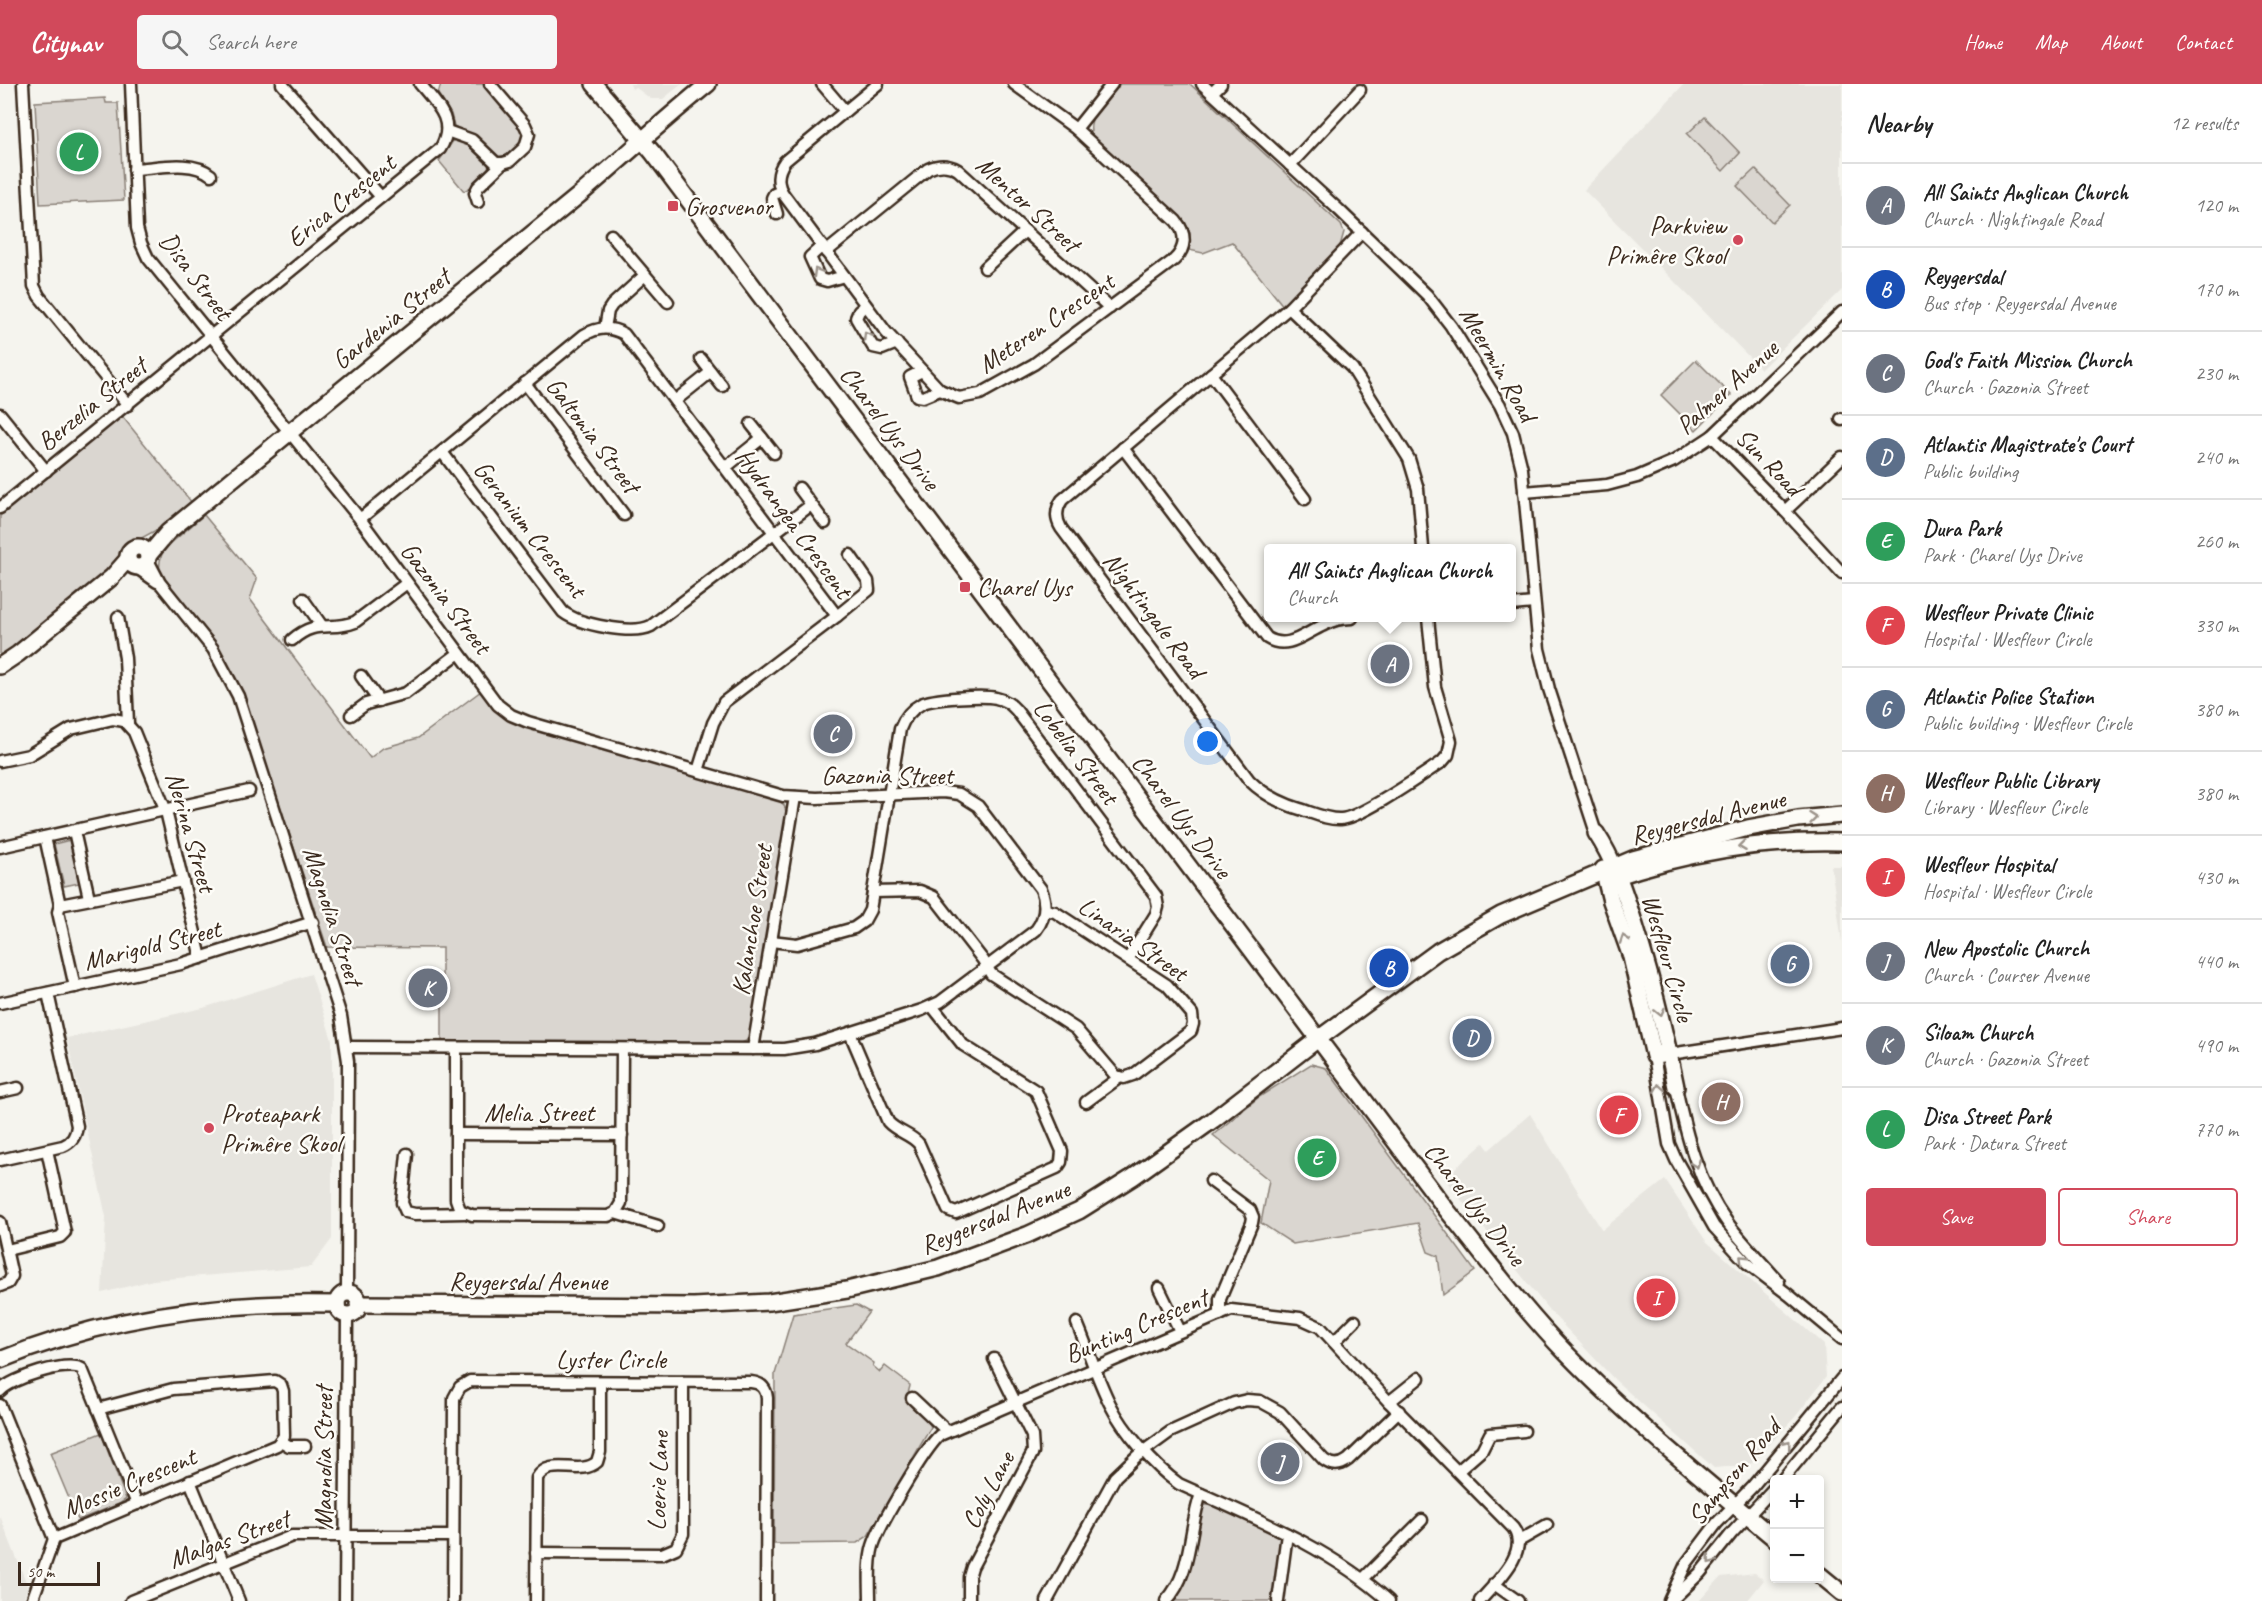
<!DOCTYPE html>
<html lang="en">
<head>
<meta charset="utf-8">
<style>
  :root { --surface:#fff; --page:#f6f6f6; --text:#222; --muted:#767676; --line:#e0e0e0; --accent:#d1495b }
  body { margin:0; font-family:Caveat,sans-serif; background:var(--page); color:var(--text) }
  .controls { position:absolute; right:18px; bottom:18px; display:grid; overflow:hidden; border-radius:6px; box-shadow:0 3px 9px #0003 }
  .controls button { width:54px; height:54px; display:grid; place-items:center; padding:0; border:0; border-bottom:2px solid var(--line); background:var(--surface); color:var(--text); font:30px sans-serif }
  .scale { position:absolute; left:18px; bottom:15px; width:82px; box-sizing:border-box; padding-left:6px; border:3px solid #3b2a1e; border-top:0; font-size:16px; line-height:21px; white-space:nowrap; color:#3b2a1e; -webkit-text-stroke:4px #fdfcf7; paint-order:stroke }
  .you { position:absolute; left:1208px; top:658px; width:21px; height:21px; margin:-15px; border:4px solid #fff; border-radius:50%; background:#1a73e8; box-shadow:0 0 0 9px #1a73e833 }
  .badge { display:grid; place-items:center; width:39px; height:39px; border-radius:50%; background:var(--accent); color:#fff; font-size:20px; font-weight:700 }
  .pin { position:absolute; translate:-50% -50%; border:3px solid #fff; box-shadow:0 2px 6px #0006 }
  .popup { position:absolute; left:1264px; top:460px; width:252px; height:78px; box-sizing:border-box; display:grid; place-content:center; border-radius:6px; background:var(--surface); filter:drop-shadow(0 2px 4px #0005); font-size:20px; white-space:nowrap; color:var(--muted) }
  .popup b { font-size:22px; color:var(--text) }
  .popup::after { content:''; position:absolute; left:50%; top:100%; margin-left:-12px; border:12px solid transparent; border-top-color:var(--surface) }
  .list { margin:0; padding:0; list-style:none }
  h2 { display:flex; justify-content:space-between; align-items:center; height:78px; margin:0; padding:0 24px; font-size:26px }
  h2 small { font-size:20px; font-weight:400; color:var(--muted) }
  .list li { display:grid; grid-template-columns:39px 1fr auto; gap:18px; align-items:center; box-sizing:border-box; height:84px; padding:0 24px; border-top:2px solid var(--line) }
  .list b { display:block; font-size:22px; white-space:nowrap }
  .list p { margin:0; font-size:20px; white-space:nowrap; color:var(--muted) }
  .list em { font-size:20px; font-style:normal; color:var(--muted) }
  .actions { display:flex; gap:12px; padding:18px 24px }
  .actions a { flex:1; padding:14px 0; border:2px solid var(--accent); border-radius:6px; text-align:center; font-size:21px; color:var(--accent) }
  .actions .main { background:var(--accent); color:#fff }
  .icon { flex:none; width:33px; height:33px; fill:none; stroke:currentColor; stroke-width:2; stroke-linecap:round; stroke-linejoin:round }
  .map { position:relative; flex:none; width:1842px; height:1517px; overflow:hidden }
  header { display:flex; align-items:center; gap:36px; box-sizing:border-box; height:84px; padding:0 30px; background:var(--accent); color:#fff }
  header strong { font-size:28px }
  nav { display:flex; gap:33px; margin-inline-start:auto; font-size:21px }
  .search { width:420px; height:54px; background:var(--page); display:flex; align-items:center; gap:15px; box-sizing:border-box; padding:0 21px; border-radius:6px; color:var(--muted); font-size:22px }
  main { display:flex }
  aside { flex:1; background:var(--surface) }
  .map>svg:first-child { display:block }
  .built { fill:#e7e5df }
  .green { fill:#dad6d0; stroke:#8a8077; stroke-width:1.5 }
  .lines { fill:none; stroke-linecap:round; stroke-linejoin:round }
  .street-casing { stroke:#3b2a1e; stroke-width:15 }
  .secondary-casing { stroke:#3b2a1e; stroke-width:20 }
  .street { stroke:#fdfcf7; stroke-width:10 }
  .secondary { stroke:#fdfcf7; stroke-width:15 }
  .oneway { stroke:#9c938a }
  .poi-dot { fill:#d1495b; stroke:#fdfcf7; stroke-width:2 }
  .labels { text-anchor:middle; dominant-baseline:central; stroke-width:5; stroke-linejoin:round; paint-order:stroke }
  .street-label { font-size:26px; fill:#3b2a1e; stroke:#fdfcf7 }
  .poi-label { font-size:26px; fill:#3b2a1e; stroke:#fdfcf7; text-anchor:start }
</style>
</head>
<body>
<header>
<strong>Citynav</strong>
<div class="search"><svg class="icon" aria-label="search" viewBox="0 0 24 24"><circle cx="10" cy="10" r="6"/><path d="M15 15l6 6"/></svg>Search here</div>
<nav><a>Home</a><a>Map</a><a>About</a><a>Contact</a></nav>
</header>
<main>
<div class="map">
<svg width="1842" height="1517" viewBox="0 0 1842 1517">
  <rect width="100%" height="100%" fill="#f5f4ee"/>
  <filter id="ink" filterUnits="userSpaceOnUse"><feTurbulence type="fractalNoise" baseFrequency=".0167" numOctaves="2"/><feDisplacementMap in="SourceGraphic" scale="12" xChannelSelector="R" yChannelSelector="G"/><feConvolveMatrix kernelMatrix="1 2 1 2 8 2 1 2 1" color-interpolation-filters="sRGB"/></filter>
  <g filter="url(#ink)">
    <g class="built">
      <path d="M630,0H682L663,15H651L635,3L632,5Z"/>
      <path d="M1684,0H1842V206L1761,285L1584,106Z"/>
      <path d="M1831,782H1842V858Z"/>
      <path d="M311,890L332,956V1155L311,1183L153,1196L102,1209L106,1133L67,954L203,924Z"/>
      <path d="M1530,1030L1602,1146L1665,1096L1706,1157L1824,1261L1826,1293L1796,1332L1750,1381L1714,1384L1615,1296L1548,1225L1444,1094L1484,1059L1489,1066Z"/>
      <path d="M0,1432L28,1503L23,1517H0Z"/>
      <path d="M1755,1489L1764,1496L1747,1517H1699L1721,1493Z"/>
    </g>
    <g class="green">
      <path d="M441,0H484L523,44L525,57L506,74L498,75L478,56L454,42L451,30L438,10Z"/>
      <path d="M1118,0H1190L1341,141L1344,148L1340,162L1284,223L1232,158L1203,169L1189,166L1190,149L1185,138L1092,52C1085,32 1107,14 1118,0Z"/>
      <path d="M105,14L106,19H118L124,116L40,120L35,18Z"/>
      <path d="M1705,33L1740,69L1723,87L1687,50Z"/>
      <path d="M458,55C468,59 495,74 487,88C483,96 471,103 464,107L439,77L453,57Z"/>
      <path d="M1755,85L1790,121L1772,138L1737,102Z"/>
      <path d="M1696,276L1731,311L1696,346L1661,311Z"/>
      <path d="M122,332L193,420L167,440L127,462L97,498L0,575V432Z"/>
      <path d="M204,431L257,495L250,515L370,674L383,664L418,654L481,607L496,627L517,640L775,713L784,721L787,731L751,950L746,957L739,960L442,958V864L327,863L242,608L214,559L159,490L160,477L163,466Z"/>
      <path d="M70,756L79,799L64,802L54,760Z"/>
      <path d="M1311,980L1326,984L1475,1187L1443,1211L1438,1172L1428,1168L1418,1139L1293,1160L1261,1139L1269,1096L1213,1051L1259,1013Z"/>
      <path d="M856,1221L869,1228L846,1259L874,1279L873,1282L880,1288L885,1282L910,1301C910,1304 908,1307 908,1311C906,1326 927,1331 931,1343L868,1452L857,1459L774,1460L775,1290L793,1230Z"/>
      <path d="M101,1349L126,1415L119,1420L78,1436L50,1369Z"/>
      <path d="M1205,1421H1212L1281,1452L1274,1517H1174L1185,1500L1201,1427Z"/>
    </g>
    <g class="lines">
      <defs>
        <g id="street">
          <path d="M23,0L34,202L39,212L128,321"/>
          <path d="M131,0L137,144L141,159L148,174L360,435L498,621L511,631L528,638L783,712L817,714L943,708L959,710L978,722L1041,805C1047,820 1046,833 1036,846L940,918L922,926L815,960L784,965L347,963"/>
          <path d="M282,0L381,113"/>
          <path d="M822,0L845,27"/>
          <path d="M878,0L785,77C777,88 776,100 784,111L886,248L940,306L959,314L980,310L1034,280L1174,176C1186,165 1187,150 1176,137L1076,45L1014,0"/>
          <path d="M1202,0L1339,126L1427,211L1451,242L1500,321L1513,349L1522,385L1539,565L1549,605L1596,749"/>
          <path d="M1212,9L1221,0"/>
          <path d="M1076,45L1112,0"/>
          <path d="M447,47L472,56L496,79H503L510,77L525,63L529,50L525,41L490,0"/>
          <path d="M1290,81L1360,6"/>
          <path d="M134,85C158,84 191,75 211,91"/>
          <path d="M478,118L475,109L478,103L503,79"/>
          <path d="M777,130L772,114L774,110L781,107"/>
          <path d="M1362,148L1289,224L1062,416C1056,425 1055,434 1061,444L1249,696C1264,711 1280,719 1300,725C1313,729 1328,736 1341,735C1361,734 1422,691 1442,678L1448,671L1451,657L1435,603L1428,534"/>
          <path d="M611,151L668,218"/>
          <path d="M822,162L810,173L820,195L827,197L844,192"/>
          <path d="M826,168L928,85C939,80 948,80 958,86L1110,224"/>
          <path d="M985,184L1025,147"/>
          <path d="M866,222L859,227L856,234L873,263L882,265L897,259"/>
          <path d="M1289,224L1352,284L1409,375L1418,405L1423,464"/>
          <path d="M605,244L608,227L612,221L645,191"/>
          <path d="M701,275L722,302"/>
          <path d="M922,287L910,293L917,312L923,313L940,306"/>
          <path d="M1211,290L1305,415"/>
          <path d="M525,299L624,431"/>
          <path d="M676,316L711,288"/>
          <path d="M0,330L46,387"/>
          <path d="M1841,335L1842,336"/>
          <path d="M751,340L774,369"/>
          <path d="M1712,352L1785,427L1842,489"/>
          <path d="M1123,364L1267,554C1288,567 1305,549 1324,541C1333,536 1343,534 1352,534"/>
          <path d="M442,368L563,528C580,541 633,551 651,542L811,421"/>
          <path d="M726,383L762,354"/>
          <path d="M799,404L825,439"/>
          <path d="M1524,408L1607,401L1637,393L1674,377L1712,352L1842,228"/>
          <path d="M0,424L440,65C457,38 437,20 420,0"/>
          <path d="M1785,427L1842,373"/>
          <path d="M360,435L584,251C598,243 610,242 624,250L837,532L724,618L713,639L698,687"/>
          <path d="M148,476L160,499L213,565L238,612L341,932L348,977L347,1209"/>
          <path d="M137,484L157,498"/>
          <path d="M303,515L322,542"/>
          <path d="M1512,521L1534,519"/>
          <path d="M837,532L869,506L868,497L850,471"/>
          <path d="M118,533L125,574L128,639"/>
          <path d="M292,556C317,534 330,548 355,538L407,499"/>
          <path d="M361,592L379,617"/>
          <path d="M351,631L366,620L406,609L459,569"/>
          <path d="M0,677L29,671L71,645L113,635L124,637L134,648L166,727L201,874"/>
          <path d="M74,747L89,814"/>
          <path d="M45,753L60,821L58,828L75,903"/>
          <path d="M0,763L249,707"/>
          <path d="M873,808L920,807L934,813L983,876L991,890L1076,945L1116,992L1124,994L1133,991L1191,947L1193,940L1192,930L1167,901L1055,828L1045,826"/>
          <path d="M60,821L183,797"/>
          <path d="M771,857L797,860L854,844L864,837L870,826L900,645C904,634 910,626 921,620C932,614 984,611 996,614C1005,616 1011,620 1016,626L1156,812L1158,823L1156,830L1128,875"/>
          <path d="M0,919L181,880L313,838"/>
          <path d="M850,949L888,1038C897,1048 911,1050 919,1060L948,1126L956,1129L1057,1084L1061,1078L1062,1067L1036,1007L963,961L932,922"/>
          <path d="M456,964V1115L460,1126L472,1131L608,1132L615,1129L621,1119L622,965"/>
          <path d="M753,965L795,713"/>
          <path d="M1670,970L1842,944"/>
          <path d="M1654,972L1669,1060L1676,1076L1714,1143L1747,1179L1789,1211L1842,1255"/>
          <path d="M1676,1003C1686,1051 1698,1098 1727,1138C1742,1159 1762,1178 1779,1198"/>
          <path d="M0,1008L18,1004"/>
          <path d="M1086,1018L1120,993"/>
          <path d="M456,1050L622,1051"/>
          <path d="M407,1070L402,1119L406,1128L415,1130L464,1129"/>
          <path d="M0,1076L63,1062C72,1058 76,1052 77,1042L48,909"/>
          <path d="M1211,1097L1250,1126L1253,1133L1252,1139L1220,1215V1231"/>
          <path d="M615,1129L658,1142"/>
          <path d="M0,1138L12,1192L8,1199L0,1202"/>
          <path d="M7,1166L60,1153L65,1148L47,1066"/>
          <path d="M1159,1204L1180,1247"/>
          <path d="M1077,1239C1088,1265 1097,1294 1110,1320C1124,1348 1154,1382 1179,1400C1252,1433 1329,1463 1389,1517"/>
          <path d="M1334,1258L1355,1237"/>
          <path d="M0,1307C12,1294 67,1276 82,1285L137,1420"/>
          <path d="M912,1314L947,1347"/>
          <path d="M1389,1318L1419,1294"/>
          <path d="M0,1321L54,1455"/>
          <path d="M281,1357L289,1362H305"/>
          <path d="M1458,1387L1482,1366L1490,1350L1524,1347"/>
          <path d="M1782,1396L1842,1323"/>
          <path d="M190,1397L239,1517"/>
          <path d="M1519,1457L1547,1441"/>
          <path d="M536,1469L662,1470L676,1464L683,1450V1298"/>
          <path d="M1364,1494L1422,1436"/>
          <path d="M1494,1500L1518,1517"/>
          <path d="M32,1517L54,1455L277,1361L284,1352L283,1307L281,1301L275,1297L173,1305L98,1325"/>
          <path d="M131,1517L292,1452H453"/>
          <path d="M345,1517L347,1231"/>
          <path d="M453,1517L454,1314L460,1303L470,1297L751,1298C761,1299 766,1304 767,1314L766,1517"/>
          <path d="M536,1517L537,1394C550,1372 580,1393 597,1378L600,1368V1298"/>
          <path d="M870,1517C870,1499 868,1479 873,1462C879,1442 925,1364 940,1351L1231,1226L1300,1234L1320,1243L1389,1318L1513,1444C1531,1468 1495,1499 1480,1517"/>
          <path d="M969,1517V1493L972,1483L1033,1368L1032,1352L994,1275"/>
          <path d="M1047,1517L1115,1393L1137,1372L1170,1348L1234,1319L1247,1316L1260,1317L1280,1328L1324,1376C1332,1382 1340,1382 1348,1376L1399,1327"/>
          <path d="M1166,1517C1193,1488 1188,1445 1201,1410"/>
          <path d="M1278,1517L1287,1450"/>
          <path d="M1669,1517L1686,1480L1717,1439L1752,1403L1842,1294"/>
          <path d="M1671,1517L1700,1489L1732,1449L1774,1404"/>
        </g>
        <g id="secondary">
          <path d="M594,0L653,69L1446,1125C1485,1173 1522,1224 1566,1269C1630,1335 1703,1395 1774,1454"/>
          <circle cx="138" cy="473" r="10"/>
          <path d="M148,472L168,448L578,112C622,75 663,36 708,0"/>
          <path d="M0,582L18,570L112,493L127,476"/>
          <path d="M1596,749C1614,776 1624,807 1634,838C1651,892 1665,947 1676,1003"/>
          <path d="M1603,785L1611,817L1631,873L1654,972L1670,970"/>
          <path d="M1609,795C1687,768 1760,756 1842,758"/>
          <circle cx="348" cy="1220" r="11"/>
          <path d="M358,1220L694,1222L769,1218L847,1206L938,1184L1027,1151L1079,1127L1133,1093L1213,1036L1318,955L1438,867L1501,831L1633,775L1748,744L1798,735L1842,731"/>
          <path d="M0,1276C107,1232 222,1217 337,1220"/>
          <path d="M1820,1491L1842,1509"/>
        </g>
      </defs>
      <use href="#street" class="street-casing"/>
      <use href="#secondary" class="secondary-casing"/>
      <use href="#street" class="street"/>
      <use href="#secondary" class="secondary"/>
    </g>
    <defs><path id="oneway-chevron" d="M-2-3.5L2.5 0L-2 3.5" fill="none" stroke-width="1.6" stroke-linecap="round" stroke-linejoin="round" transform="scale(1.5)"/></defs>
    <g class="oneway">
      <use href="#oneway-chevron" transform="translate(817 188) rotate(-120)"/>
      <use href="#oneway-chevron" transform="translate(867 252) rotate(-121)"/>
      <use href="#oneway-chevron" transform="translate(1813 734) rotate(-6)"/>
      <use href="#oneway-chevron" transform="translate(1742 762) rotate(173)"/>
      <use href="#oneway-chevron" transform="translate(1624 855) rotate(-109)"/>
      <use href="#oneway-chevron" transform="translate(1660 928) rotate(77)"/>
      <use href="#oneway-chevron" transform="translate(1659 1004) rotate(-99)"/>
      <use href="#oneway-chevron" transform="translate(1696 1080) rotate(69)"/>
      <use href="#oneway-chevron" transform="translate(1743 1175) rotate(-136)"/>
      <use href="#oneway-chevron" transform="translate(1787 1360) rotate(-51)"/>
      <use href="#oneway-chevron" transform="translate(1711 1476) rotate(129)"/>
    </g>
  </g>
  <g class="poi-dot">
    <rect x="667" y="116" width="12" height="12" rx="3"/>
    <circle cx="1738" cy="156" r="6"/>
    <rect x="959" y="497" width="12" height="12" rx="3"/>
    <circle cx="209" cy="1044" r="6"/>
  </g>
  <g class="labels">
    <g class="street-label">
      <text transform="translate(341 117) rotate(-39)">Erica Crescent</text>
      <text transform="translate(1028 120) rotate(42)">Mentor Street</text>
      <text transform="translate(196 192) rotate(53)">Disa Street</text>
      <text transform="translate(391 235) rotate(-39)">Gardenia Street</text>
      <text transform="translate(1046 239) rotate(-34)">Meteren Crescent</text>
      <text transform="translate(1498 280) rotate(60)">Meermin Road</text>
      <text transform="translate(1727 303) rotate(-42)">Palmer Avenue</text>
      <text transform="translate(92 320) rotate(-39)">Berzelia Street</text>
      <text transform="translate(890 344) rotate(53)">Charel Uys Drive</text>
      <text transform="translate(593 351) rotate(53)">Galtonia Street</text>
      <text transform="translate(1769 378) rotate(46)">Sun Road</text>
      <text transform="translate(794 439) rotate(54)">Hydrangea Crescent</text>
      <text transform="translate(530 445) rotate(52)">Geranium Crescent</text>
      <text transform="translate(446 514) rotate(53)">Gazonia Street</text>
      <text transform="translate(1154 531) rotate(53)">Nightingale Road</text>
      <text transform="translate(1076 668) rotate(53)">Lobelia Street</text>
      <text x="887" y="691">Gazonia Street</text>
      <text transform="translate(1182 732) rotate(53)">Charel Uys Drive</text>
      <text transform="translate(1708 733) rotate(-14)">Reygersdal Avenue</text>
      <text transform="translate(191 748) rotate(74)">Nerina Street</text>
      <text transform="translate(333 832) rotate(72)">Magnolia Street</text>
      <text transform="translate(752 836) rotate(-81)">Kalanchoe Street</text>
      <text transform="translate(1133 855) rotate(35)">Linaria Street</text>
      <text transform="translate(152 861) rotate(-14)">Marigold Street</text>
      <text transform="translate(1668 874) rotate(74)">Wesfleur Circle</text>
      <text x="539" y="1028">Melia Street</text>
      <text transform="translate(1475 1120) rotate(52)">Charel Uys Drive</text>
      <text transform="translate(995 1133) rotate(-22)">Reygersdal Avenue</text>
      <text x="528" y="1197">Reygersdal Avenue</text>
      <text transform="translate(1136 1242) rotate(-23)">Bunting Crescent</text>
      <text x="611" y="1275">Lyster Circle</text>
      <text transform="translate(323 1374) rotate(-90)">Magnolia Street</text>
      <text transform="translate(1734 1388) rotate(-50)">Sampson Road</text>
      <text transform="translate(658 1397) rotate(-88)">Loerie Lane</text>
      <text transform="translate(129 1399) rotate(-23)">Mossie Crescent</text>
      <text transform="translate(988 1406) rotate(-62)">Coly Lane</text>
      <text transform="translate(229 1455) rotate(-20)">Malgas Street</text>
    </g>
    <g class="poi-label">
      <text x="685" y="122">Grosvenor</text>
      <text x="1726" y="141" text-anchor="end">Parkview<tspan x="1726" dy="30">Primêre Skool</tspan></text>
      <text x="977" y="503">Charel Uys</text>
      <text x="221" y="1029">Proteapark<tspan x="221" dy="30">Primêre Skool</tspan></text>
    </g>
  </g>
</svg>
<div class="controls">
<button>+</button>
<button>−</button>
</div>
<div class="scale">50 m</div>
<div class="you"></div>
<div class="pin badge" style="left:1390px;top:580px;background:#6b7280">A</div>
<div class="popup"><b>All Saints Anglican Church</b>Church</div>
<div class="pin badge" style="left:1389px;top:884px;background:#1a4fb4">B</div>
<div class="pin badge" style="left:833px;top:650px;background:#6b7280">C</div>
<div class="pin badge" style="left:1472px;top:954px;background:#5c6f8a">D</div>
<div class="pin badge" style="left:1317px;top:1074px;background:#2e9e5b">E</div>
<div class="pin badge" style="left:1619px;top:1031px;background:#e0444e">F</div>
<div class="pin badge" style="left:1790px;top:880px;background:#5c6f8a">G</div>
<div class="pin badge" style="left:1721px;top:1018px;background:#8d6e63">H</div>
<div class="pin badge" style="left:1656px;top:1214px;background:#e0444e">I</div>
<div class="pin badge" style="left:1280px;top:1378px;background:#6b7280">J</div>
<div class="pin badge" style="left:428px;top:904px;background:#6b7280">K</div>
<div class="pin badge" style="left:79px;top:68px;background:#2e9e5b">L</div>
</div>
<aside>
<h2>Nearby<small>12 results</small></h2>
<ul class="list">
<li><span class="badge" style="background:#6b7280">A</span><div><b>All Saints Anglican Church</b><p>Church · Nightingale Road</p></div><em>120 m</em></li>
<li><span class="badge" style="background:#1a4fb4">B</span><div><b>Reygersdal</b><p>Bus stop · Reygersdal Avenue</p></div><em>170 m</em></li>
<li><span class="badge" style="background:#6b7280">C</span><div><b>God's Faith Mission Church</b><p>Church · Gazonia Street</p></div><em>230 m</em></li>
<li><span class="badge" style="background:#5c6f8a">D</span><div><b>Atlantis Magistrate's Court</b><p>Public building</p></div><em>240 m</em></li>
<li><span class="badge" style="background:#2e9e5b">E</span><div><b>Dura Park</b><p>Park · Charel Uys Drive</p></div><em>260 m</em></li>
<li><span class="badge" style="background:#e0444e">F</span><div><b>Wesfleur Private Clinic</b><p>Hospital · Wesfleur Circle</p></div><em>330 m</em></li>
<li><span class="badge" style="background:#5c6f8a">G</span><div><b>Atlantis Police Station</b><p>Public building · Wesfleur Circle</p></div><em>380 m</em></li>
<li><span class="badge" style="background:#8d6e63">H</span><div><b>Wesfleur Public Library</b><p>Library · Wesfleur Circle</p></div><em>380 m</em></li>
<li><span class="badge" style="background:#e0444e">I</span><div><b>Wesfleur Hospital</b><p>Hospital · Wesfleur Circle</p></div><em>430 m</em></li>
<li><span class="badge" style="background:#6b7280">J</span><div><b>New Apostolic Church</b><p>Church · Courser Avenue</p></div><em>440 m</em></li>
<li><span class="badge" style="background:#6b7280">K</span><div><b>Siloam Church</b><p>Church · Gazonia Street</p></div><em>490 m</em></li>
<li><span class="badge" style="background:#2e9e5b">L</span><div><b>Disa Street Park</b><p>Park · Datura Street</p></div><em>770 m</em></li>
</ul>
<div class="actions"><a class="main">Save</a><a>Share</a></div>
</aside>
</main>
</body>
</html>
